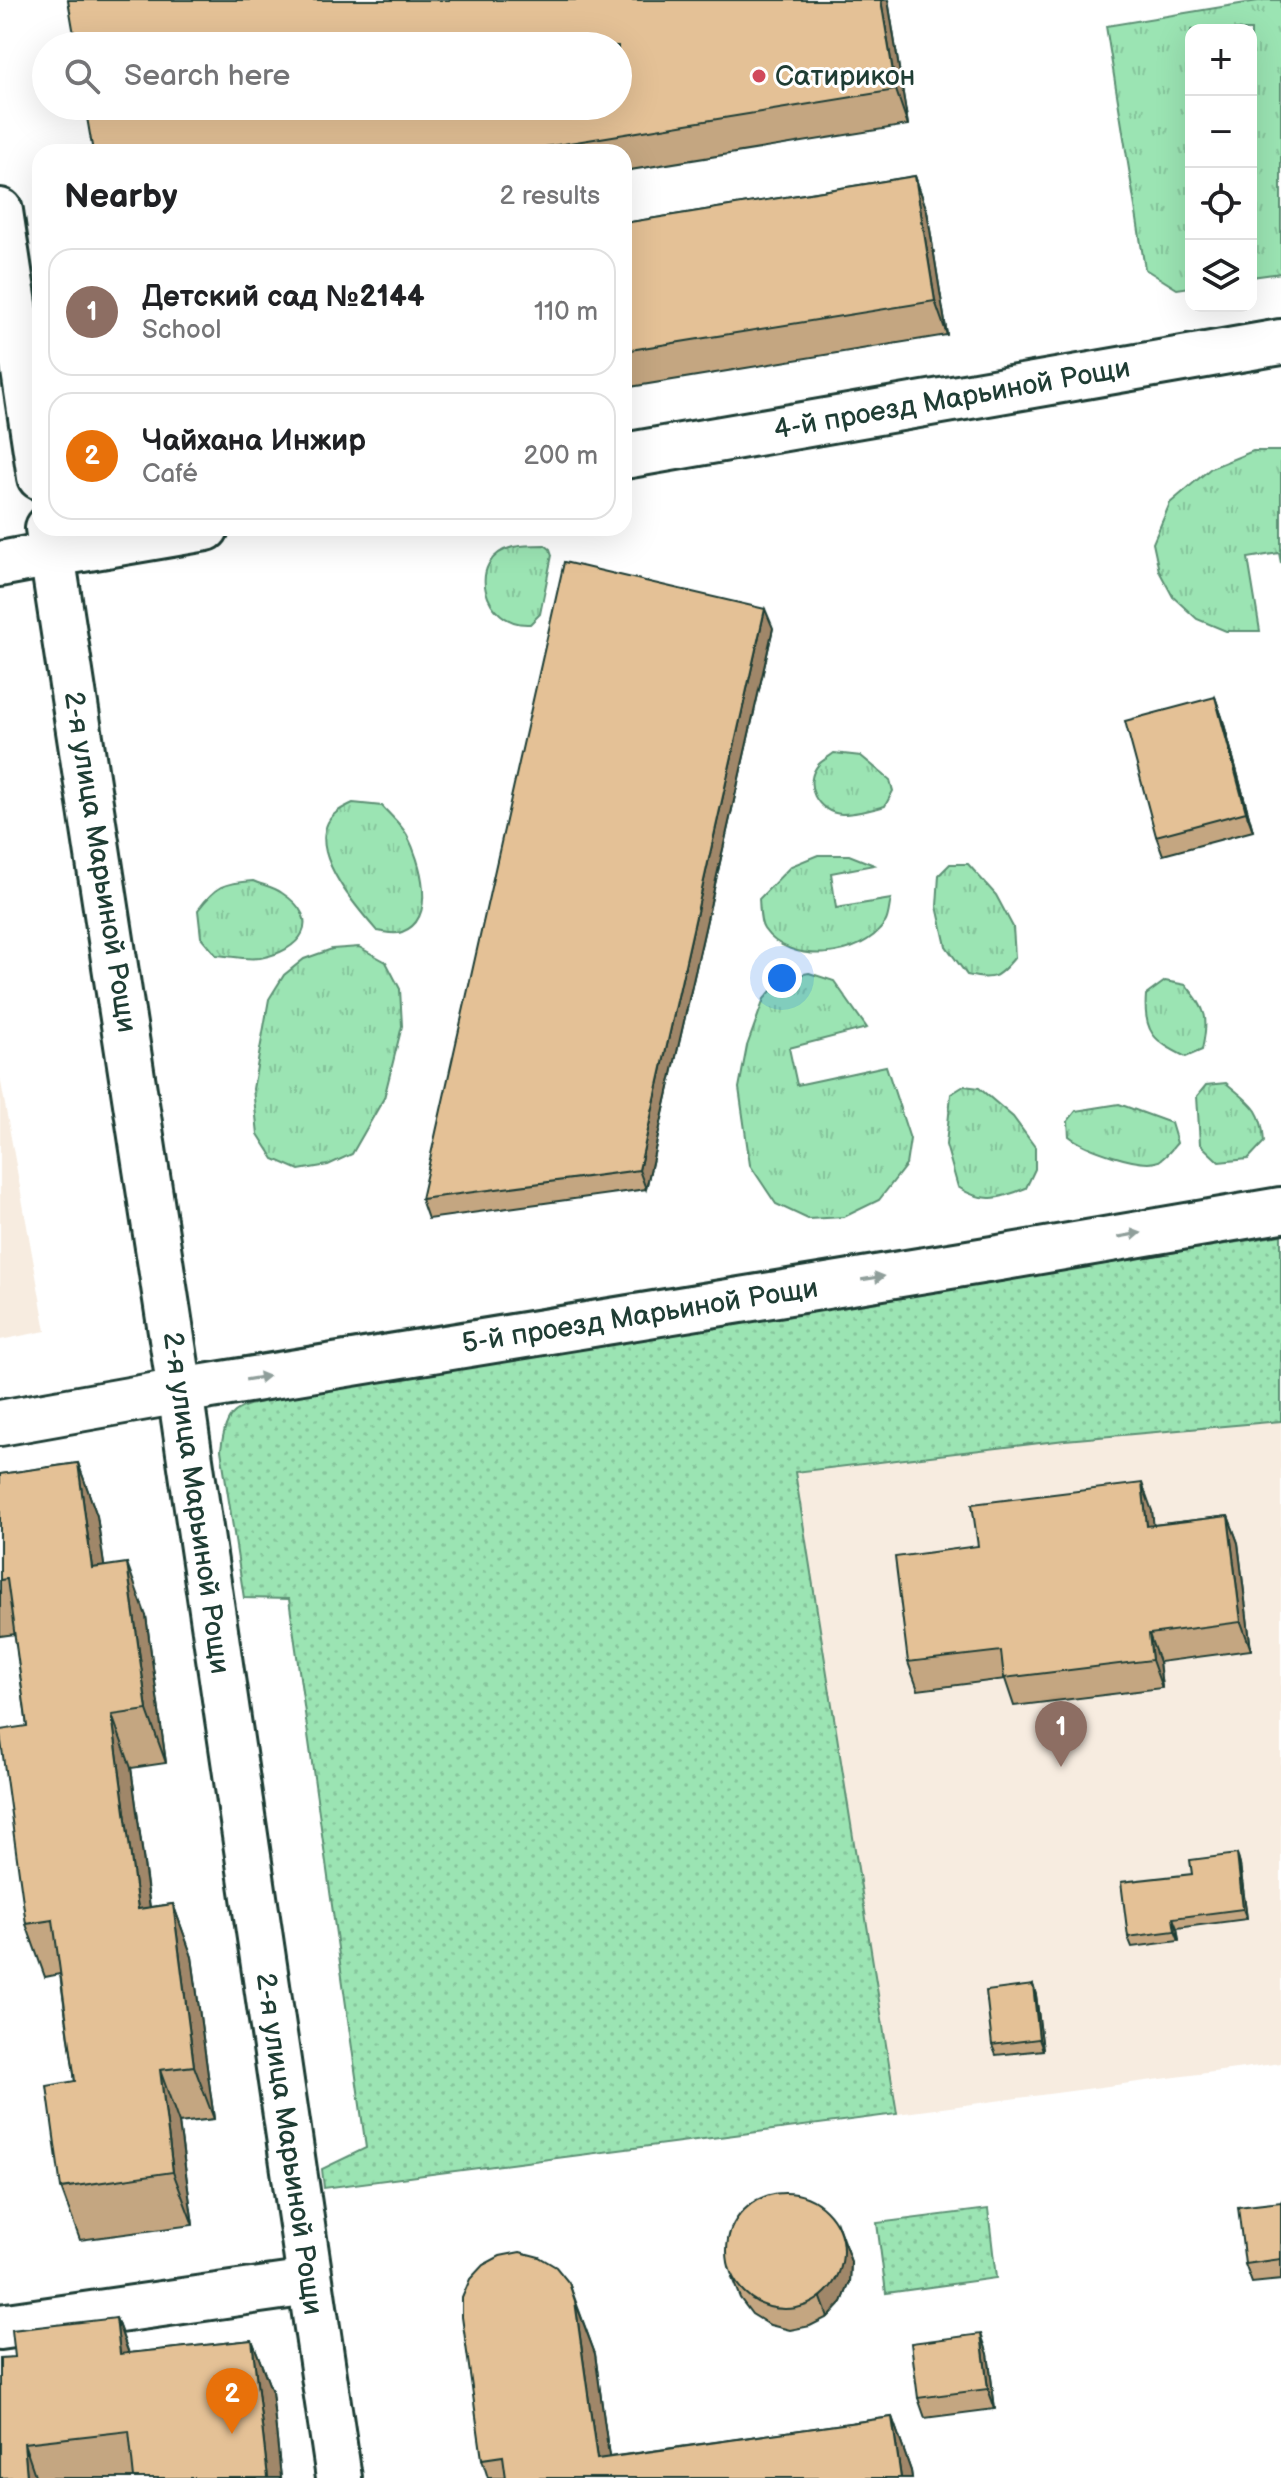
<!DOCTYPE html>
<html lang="en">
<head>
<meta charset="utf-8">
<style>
  :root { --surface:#fff; --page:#f2f2f2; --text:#202124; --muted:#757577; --line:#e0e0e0; --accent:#1a73e8 }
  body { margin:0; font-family:"Balsamiq Sans",sans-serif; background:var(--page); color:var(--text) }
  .controls { position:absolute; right:24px; top:24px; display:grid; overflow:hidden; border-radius:16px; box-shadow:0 8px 32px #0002 }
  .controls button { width:72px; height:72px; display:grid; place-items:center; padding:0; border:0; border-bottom:2px solid var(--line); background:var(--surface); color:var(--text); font:40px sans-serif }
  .you { position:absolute; left:782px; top:978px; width:28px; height:28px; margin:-20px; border:6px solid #fff; border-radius:50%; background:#1a73e8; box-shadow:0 0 0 12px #1a73e833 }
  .badge { display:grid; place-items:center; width:52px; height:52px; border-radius:50%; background:var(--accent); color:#fff; font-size:26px; font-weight:700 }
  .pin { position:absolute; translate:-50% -66px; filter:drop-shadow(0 2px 4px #0008) }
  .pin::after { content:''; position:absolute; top:42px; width:28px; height:24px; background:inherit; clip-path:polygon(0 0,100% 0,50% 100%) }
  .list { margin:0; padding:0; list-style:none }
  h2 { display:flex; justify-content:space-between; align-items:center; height:104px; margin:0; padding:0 32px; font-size:34px }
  h2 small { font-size:26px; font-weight:400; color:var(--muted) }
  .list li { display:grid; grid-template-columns:52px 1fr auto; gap:24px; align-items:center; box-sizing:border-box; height:128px; margin:0 16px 16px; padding:0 16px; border:2px solid var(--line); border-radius:24px }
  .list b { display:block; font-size:30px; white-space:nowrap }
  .list p { margin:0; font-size:26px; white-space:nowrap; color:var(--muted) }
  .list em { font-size:26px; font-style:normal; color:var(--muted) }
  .icon { flex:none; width:44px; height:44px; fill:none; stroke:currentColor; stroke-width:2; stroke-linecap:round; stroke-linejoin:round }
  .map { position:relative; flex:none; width:1281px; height:2478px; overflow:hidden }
  .search { position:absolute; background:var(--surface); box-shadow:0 8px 32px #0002; left:32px; top:32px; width:600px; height:88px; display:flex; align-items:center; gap:20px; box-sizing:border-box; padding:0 28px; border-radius:44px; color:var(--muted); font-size:30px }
  .panel { position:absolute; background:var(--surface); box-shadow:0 8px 32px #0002; left:32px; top:144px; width:600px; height:392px; border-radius:24px }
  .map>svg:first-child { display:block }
  .built { fill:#f7ece0 }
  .grass { fill:url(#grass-tufts); stroke:#5d9074; stroke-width:2 }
  .park { fill:url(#park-dots); stroke:#5d9074; stroke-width:2 }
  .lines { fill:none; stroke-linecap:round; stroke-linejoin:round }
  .street-casing { stroke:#1f3d34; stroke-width:50 }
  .secondary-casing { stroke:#1f3d34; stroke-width:50 }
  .street { stroke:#fff; stroke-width:44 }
  .secondary { stroke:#fff; stroke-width:44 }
  .wall { fill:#c4a681; stroke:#1f3d34; stroke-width:2 }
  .shaded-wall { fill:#a08769; stroke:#1f3d34; stroke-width:2 }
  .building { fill:#e4c196; stroke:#1f3d34; stroke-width:2 }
  .oneway { fill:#8f9e9a }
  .poi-dot { fill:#d1495b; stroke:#fff; stroke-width:3 }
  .labels { text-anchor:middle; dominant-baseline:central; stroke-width:6; stroke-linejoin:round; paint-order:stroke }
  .poi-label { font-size:28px; fill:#1f3d34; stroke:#fff; text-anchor:start }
  .street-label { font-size:28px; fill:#1f3d34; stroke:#fff }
</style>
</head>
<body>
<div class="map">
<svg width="1281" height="2478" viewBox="0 0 1281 2478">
  <defs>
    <pattern id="grass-tufts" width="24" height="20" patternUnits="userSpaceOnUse" patternTransform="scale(2)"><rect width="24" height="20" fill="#9be4b3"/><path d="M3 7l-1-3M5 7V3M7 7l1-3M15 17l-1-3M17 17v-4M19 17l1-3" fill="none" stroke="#85c49b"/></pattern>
    <pattern id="park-dots" width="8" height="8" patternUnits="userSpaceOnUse" patternTransform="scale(2)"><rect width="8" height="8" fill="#9be4b3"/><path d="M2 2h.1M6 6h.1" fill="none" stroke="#85c49b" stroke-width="1.8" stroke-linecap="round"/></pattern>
  </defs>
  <rect width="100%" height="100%" fill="#fff"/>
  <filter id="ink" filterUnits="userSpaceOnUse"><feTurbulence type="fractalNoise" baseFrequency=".0125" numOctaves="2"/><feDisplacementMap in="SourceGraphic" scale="16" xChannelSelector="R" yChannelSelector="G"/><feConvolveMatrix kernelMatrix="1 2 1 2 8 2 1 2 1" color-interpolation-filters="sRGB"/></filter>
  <g filter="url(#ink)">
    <g class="built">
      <path d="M0,1077L46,1331L0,1340Z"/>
      <path d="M1281,1421V2063L897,2114L795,1472L1065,1440Z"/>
    </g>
    <g class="grass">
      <path d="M1264,0H1281V273L1251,277V30H1191V287L1177,289L1145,269L1106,26Z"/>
      <path d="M1253,451H1281V563L1279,553L1248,558L1260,631H1226L1197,619L1173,597L1159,571L1153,543L1170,503L1211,468Z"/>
      <path d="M545,545L550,549L552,555L540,614L530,624C483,627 465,558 513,547C523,545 535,545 545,545Z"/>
      <path d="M834,753L861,756L890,780L893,791L885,806C871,810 856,814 842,814C818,813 801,784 819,764C823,760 829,757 834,753Z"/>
      <path d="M353,803L382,806C390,815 401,824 407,835C420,860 438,919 402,932C395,935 385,932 377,931C357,908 315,860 326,827C330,814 342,808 353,803Z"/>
      <path d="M818,855H849L874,865L831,873L836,908L891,899C889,906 889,917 885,923C861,959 789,966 764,929C759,922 760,908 759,899L791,866Z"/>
      <path d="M950,864H968L996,895L1013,927L1015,957C998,978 993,981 967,975L946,946L937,906L939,875Z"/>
      <path d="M253,881C262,885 274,887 282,893C325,921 300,951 260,958C246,960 230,956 216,955L201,937L198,910C216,886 223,883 253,881Z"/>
      <path d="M359,947L386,962L400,989L402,1026L384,1098L352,1154L328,1165L299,1170L274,1159L258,1134L253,1089L269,999L284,975L304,959L332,949Z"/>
      <path d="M809,973L834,981L867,1028L789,1048L797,1085L886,1066L910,1139L906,1165L879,1200L844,1217L808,1219L776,1204L750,1165L739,1088L747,1046L764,999L782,978Z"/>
      <path d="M1165,981L1186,985C1207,1011 1209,1017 1202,1050L1186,1057C1154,1041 1143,1033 1146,995Z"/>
      <path d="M1226,1083C1251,1104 1262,1108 1264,1142L1248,1159L1219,1162L1200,1144L1197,1096L1206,1085Z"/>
      <path d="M964,1086L979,1088L1013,1117L1035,1147V1169L1026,1188C999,1199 983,1204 958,1187L946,1145L951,1094Z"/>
      <path d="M1119,1104L1171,1123L1177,1143C1172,1149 1166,1157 1159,1161C1141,1169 1084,1148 1069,1136L1068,1121L1076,1111Z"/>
    </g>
    <g class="park">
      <path d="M1281,1235V1421L1065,1440L795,1472L897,2114L324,2188L322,2169L366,2148L289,1599L244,1598L221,1450C226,1408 236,1407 276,1399Z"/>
      <path d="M988,2209L996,2278L886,2293L877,2223Z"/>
    </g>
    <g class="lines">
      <defs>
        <g id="street">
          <path d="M624,456L1281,342"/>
          <path d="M53,554L206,528"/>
          <path d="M0,1423L180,1391L339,2478"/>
          <path d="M0,2327L309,2283"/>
        </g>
        <g id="secondary">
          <path d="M0,211L40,477"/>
          <path d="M48,528L180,1391L999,1258L1281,1210"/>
          <path d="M0,564L53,554"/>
        </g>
      </defs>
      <use href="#street" class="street-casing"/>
      <use href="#secondary" class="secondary-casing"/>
      <use href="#street" class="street"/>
      <use href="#secondary" class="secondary"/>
    </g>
    <g class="wall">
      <path d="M888,0L908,125L624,171V152H93Z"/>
      <path d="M915,176L927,211L947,335L624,388V223Z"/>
      <path d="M773,628L646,1189L428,1219L421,1199Z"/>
      <path d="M1215,697L1222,717L1253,831L1163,855L1156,836Z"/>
      <path d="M78,1463L97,1516L104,1566L146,1616L166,1763L131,1768L150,1907L173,1904L192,1957L214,2119L179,2123L193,2225L80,2240L61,2188L75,2081L60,1974L45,1977L26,1924L27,1726L15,1634L0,1636V1474Z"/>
      <path d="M1152,1511L1153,1525L1228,1516L1238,1543L1251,1650L1159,1662L1162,1688L1014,1706L1005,1679L918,1690L908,1662L978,1546Z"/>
      <path d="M1237,1854L1240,1865L1247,1919L1177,1928L1179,1941L1132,1947L1128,1937Z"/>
      <path d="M1033,1985L1036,1995L1043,2050L996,2055L992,2045Z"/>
      <path d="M1281,2202V2280L1252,2283L1245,2264Z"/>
      <path d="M844,2243L851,2262L850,2282L842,2302L828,2317L810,2326L790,2330L770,2325L752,2314L740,2298L732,2278Z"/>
      <path d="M569,2283L595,2354L609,2457L892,2417L911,2471L912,2478H488L482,2459Z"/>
      <path d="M116,2318L129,2353L252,2340L272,2392L281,2478H0L15,2357Z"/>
      <path d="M988,2354L995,2409L925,2418L918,2398Z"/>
    </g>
    <g class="shaded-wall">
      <path d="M881,0H888L908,125L896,90Z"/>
      <path d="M915,176L927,211L947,335L935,301Z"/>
      <path d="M765,609L773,628L646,1189L639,1170Z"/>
      <path d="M1215,697L1222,717L1253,831L1246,812Z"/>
      <path d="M78,1463L97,1516L112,1620L92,1568Z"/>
      <path d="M1142,1483L1152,1511L1157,1553L1147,1526Z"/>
      <path d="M1228,1516L1238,1543L1251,1650L1241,1622Z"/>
      <path d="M127,1563L146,1616L166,1763L147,1710Z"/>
      <path d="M1149,1634L1159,1662L1162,1688L1152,1660Z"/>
      <path d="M112,1715L131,1768L157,1961L138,1909Z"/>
      <path d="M1237,1854L1240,1865L1247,1919L1243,1909Z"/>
      <path d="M173,1904L192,1957L214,2119L194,2066Z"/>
      <path d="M1173,1918L1177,1928L1179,1941L1175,1931Z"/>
      <path d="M1033,1985L1036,1995L1043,2050L1039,2039Z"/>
      <path d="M160,2070L179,2123L193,2225L173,2172Z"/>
      <path d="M837,2223L851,2262L850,2282L842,2302L828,2317L821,2298Z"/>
      <path d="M575,2301L595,2354L612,2478L597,2459Z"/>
      <path d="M116,2318L135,2371L120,2354Z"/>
      <path d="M981,2334L988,2354L995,2409L988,2389Z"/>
      <path d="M252,2340L272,2392L281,2478H268Z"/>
      <path d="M892,2417L911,2471L912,2478H901Z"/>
      <path d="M24,2443L36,2478L27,2477Z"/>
    </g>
    <g class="building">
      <path d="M68,0H881L896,90L514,152H93L85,106H618V46H76Z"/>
      <path d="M915,176L935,301L624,351V223Z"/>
      <path d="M564,562L765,609L639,1170L421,1199Z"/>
      <path d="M1215,697L1246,812L1156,836L1125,721Z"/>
      <path d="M78,1463L92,1568L127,1563L147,1710L112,1715L138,1909L173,1904L194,2066L160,2070L173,2172L61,2188L47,2086L75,2081L53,1920L26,1924L0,1734V1730L27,1726L7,1579L0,1580V1474Z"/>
      <path d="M1142,1483L1147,1526L1228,1516L1241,1622L1149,1634L1152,1660L1004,1678L1001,1651L908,1662L895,1557L978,1546L972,1504Z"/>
      <path d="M1237,1854L1243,1909L1173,1918L1175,1931L1128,1937L1121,1882L1192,1874L1190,1860Z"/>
      <path d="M1033,1985L1039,2039L992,2045L986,1991Z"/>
      <circle cx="785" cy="2251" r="58"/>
      <path d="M1281,2202V2259L1245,2264L1238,2207Z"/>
      <path d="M520,2252L539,2257L556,2267L569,2283L575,2301L597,2459L892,2417L901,2478H506L503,2456L482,2459L462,2317V2298L470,2279L483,2265L500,2256Z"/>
      <path d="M116,2318L120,2354L252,2340L268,2478H134L129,2431L24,2443L27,2477L0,2478V2358L15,2357L12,2330Z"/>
      <path d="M981,2334L988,2389L918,2398L911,2343Z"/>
    </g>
    <defs><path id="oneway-solid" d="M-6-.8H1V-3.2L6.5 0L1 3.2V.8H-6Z" transform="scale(2)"/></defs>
    <g class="oneway">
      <use href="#oneway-solid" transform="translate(1130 1235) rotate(-10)"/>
      <use href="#oneway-solid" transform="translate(873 1278) rotate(-9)"/>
      <use href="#oneway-solid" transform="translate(257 1378) rotate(-9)"/>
    </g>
  </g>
  <circle class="poi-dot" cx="759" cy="76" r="8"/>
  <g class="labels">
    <g class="poi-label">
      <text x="775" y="76">Сатирикон</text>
    </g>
    <g class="street-label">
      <text transform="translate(952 399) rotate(-10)">4-й проезд Марьиной Рощи</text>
      <text transform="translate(100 862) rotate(81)">2-я улица Марьиной Рощи</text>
      <text transform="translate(640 1316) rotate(-9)">5-й проезд Марьиной Рощи</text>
      <text transform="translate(196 1503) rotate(82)">2-я улица Марьиной Рощи</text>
      <text transform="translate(289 2144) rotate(82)">2-я улица Марьиной Рощи</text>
    </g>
  </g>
</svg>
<div class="controls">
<button>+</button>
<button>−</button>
<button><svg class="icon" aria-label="locate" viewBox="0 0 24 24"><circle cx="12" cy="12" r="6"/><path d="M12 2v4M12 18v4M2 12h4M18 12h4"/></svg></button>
<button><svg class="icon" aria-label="layers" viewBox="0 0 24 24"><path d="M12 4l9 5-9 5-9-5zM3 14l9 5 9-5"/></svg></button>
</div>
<div class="you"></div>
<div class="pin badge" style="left:1061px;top:1767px;background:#8d6e63">1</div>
<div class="pin badge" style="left:232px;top:2434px;background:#e8710a">2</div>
<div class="search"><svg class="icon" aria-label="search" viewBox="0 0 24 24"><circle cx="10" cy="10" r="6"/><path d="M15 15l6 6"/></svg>Search here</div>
<section class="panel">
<h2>Nearby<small>2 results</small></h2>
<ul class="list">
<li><span class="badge" style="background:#8d6e63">1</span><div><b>Детский сад №2144</b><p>School</p></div><em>110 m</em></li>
<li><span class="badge" style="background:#e8710a">2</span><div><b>Чайхана Инжир</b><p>Café</p></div><em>200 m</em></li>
</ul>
</section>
</div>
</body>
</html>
